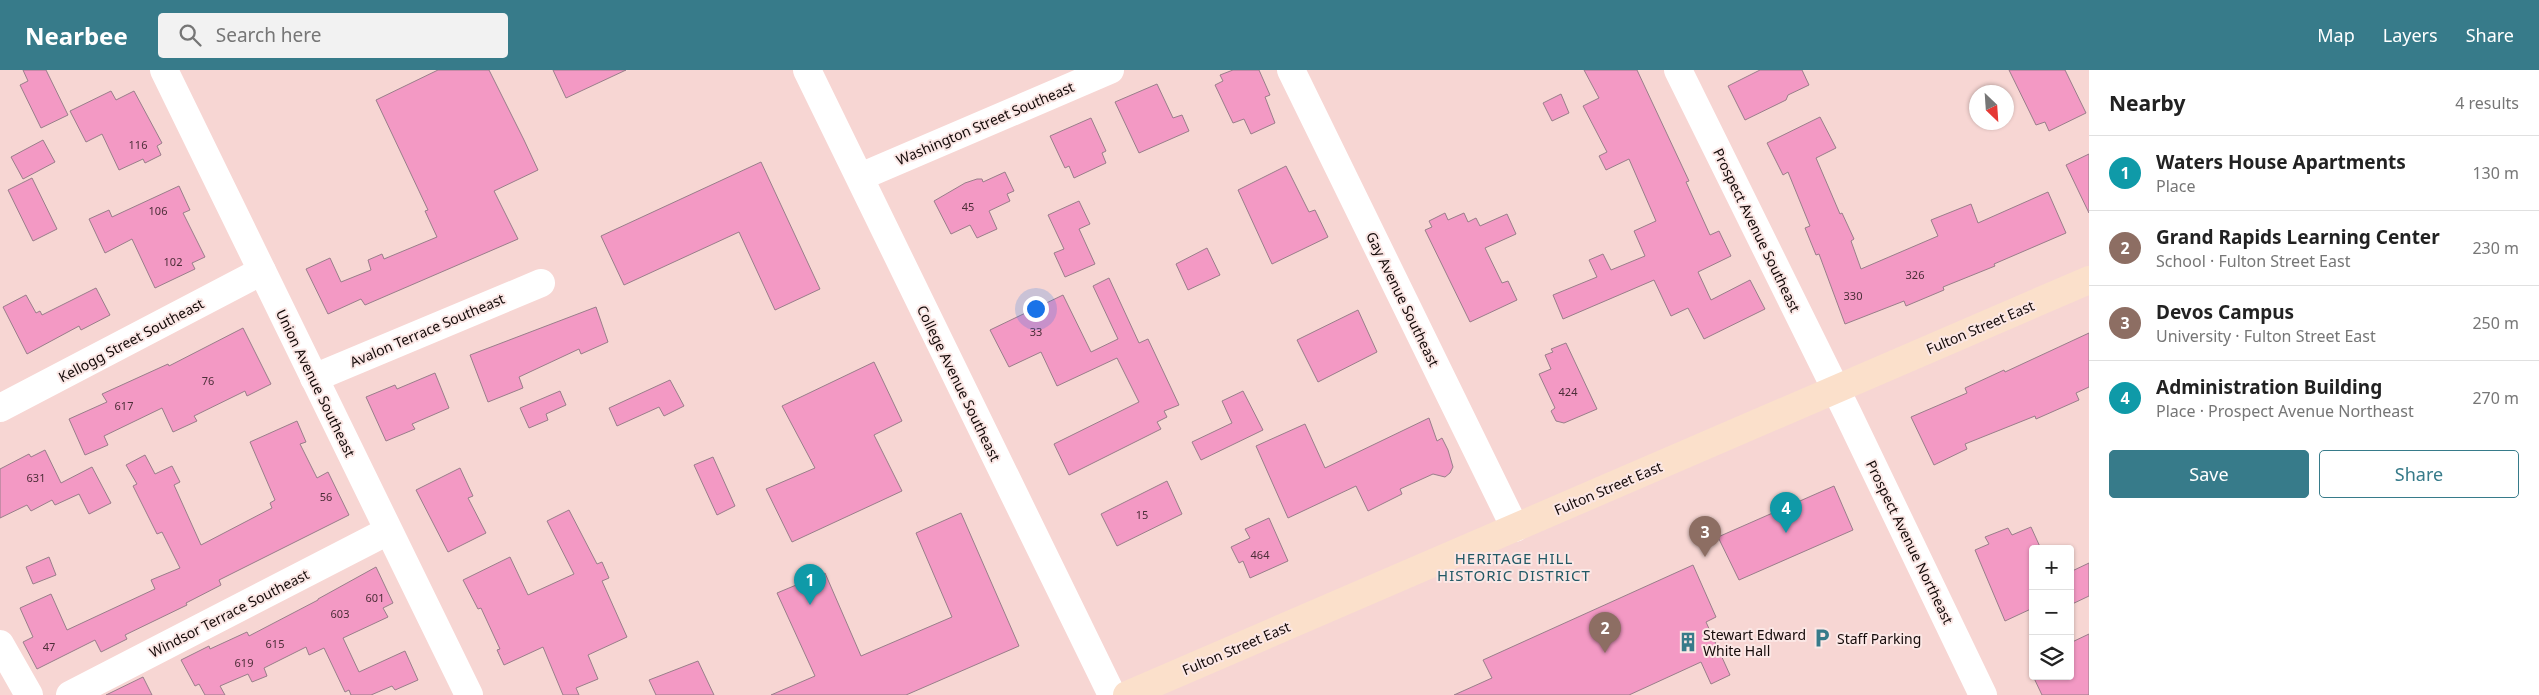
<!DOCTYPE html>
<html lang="en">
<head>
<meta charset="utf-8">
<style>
  :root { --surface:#fff; --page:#f2f2f2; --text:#222; --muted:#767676; --line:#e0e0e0; --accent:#377b8a }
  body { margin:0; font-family:"Noto Sans",sans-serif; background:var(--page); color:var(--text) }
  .controls { position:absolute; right:15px; bottom:15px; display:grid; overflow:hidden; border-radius:5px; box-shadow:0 1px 4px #0004 }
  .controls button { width:45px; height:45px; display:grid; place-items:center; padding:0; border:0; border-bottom:1px solid var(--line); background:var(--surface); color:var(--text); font:25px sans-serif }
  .compass { position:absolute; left:1969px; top:15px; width:45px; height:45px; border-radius:50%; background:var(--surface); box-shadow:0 1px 4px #0004; rotate:155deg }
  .you { position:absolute; left:1035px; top:238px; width:18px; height:18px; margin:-12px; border:4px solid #fff; border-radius:50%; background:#1a73e8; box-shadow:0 0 0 8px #1a73e833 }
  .badge { display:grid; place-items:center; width:32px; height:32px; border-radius:50%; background:var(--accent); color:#fff; font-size:16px; font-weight:700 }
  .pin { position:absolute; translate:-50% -41px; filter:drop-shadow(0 1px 2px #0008) }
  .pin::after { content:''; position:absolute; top:26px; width:18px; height:15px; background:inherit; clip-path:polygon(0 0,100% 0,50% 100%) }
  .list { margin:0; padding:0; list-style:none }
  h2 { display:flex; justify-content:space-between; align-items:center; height:65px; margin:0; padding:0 20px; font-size:21px }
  h2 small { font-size:16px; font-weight:400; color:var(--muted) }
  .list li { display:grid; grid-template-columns:32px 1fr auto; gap:15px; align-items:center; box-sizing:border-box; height:75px; padding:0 20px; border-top:1px solid var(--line) }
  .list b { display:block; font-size:19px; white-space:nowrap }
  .list p { margin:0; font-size:16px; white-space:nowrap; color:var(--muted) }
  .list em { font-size:16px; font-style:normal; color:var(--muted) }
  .actions { display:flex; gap:10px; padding:15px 20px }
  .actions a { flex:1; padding:11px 0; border:1px solid var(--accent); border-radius:5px; text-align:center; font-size:18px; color:var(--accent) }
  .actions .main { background:var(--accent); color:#fff }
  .icon { flex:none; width:28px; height:28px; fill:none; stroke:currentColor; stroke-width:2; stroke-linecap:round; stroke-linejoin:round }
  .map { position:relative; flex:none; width:2089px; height:625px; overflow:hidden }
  header { display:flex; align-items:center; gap:30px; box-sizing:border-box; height:70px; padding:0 25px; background:var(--accent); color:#fff }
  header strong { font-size:24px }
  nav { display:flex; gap:28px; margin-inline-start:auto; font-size:18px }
  .search { width:350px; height:45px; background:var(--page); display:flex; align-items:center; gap:12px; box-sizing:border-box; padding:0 18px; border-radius:5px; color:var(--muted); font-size:19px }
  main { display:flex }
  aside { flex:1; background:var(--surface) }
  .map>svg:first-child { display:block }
  .building { fill:#f399c4; stroke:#997e8a }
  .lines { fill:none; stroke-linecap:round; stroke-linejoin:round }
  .minor { stroke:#fff; stroke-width:28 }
  .major { stroke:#fbe0cb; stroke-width:28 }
  .labels { text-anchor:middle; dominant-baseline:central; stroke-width:4; stroke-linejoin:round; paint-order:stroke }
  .number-label { font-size:11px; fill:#4c2e38 }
  .street-label { font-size:14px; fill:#140a09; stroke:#fbe7e5 }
  .poi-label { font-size:14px; fill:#140a09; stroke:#fbe7e5; text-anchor:start }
  .neighbourhood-label { font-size:15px; letter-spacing:1px; fill:#225965; stroke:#fbe7e5 }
</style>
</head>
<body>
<header>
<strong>Nearbee</strong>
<div class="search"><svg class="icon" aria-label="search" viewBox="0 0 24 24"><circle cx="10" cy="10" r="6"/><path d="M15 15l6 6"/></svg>Search here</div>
<nav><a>Map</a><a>Layers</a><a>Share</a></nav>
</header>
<main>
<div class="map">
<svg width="2089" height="625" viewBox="0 0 2089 625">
  <rect width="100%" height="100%" fill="#f7d6d3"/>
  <g class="building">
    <path d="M23,0H46L68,45L41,58L20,15L28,11Z"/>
    <path d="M438,0H489L524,70L538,100L494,121L518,169L365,235L361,229L328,244L306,199L330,188L341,212L371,200L368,190L382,184L384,189L437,167L425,141L428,140L376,30Z"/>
    <path d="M553,0H626L566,28Z"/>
    <path d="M1233,0H1259L1270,25L1265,27L1275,53L1251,64L1244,49L1233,53L1215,15L1223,11L1220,5Z"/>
    <path d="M1584,0H1637L1689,111L1686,112L1710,165L1719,161L1731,186L1698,202L1711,230L1750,210L1765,239L1704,269L1688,238L1671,246L1654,210L1563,249L1553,225L1597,207L1589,190L1603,184L1611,200L1645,186L1634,161L1656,151L1629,89L1606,100L1599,86L1607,82L1583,36L1599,28Z"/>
    <path d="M1760,0H1802L1809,15L1788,25L1786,30L1745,50L1728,16Z"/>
    <path d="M2009,0H2065L2086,43L2049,61L2045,52L2036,55Z"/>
    <path d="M1157,14L1173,48L1182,45L1189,61L1139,83L1115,32Z"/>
    <path d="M111,21L116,30L134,21L162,73L157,76L161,85L145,93L143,89L119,100L102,64L86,72L70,41Z"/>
    <path d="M1561,24L1569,43L1552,51L1543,33Z"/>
    <path d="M1820,47L1836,78L1816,88L1840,144L1842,143L1854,169L1851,171L1861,199L1938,166L1931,150L1971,134L1978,153L2048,122L2066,163L1994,194L1995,196L1943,217L1944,220L1906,236L1904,231L1845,254L1819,184L1816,185L1805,158L1810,156L1788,102L1783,105L1767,73Z"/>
    <path d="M1091,48L1106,81L1102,83L1106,93L1074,108L1069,96L1065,98L1050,66Z"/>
    <path d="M43,70L55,92L23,109L11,87Z"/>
    <path d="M2089,84V143L2066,95Z"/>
    <path d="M761,92L820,219L775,240L739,162L624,215L601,166Z"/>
    <path d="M1286,96L1309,142L1315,140L1328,167L1272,194L1238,120Z"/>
    <path d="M1005,102L1014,121L1007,124L1010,131L989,141L997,159L977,168L970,155L951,164L934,131L965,113L977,109H982L983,112Z"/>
    <path d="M32,108L57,159L33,171L8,120Z"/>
    <path d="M179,116L190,140L183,143L205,187L192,193L195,199L155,218L132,169L105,183L89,149L109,140L112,147Z"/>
    <path d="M1079,131L1090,154L1079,159L1095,194L1065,207L1054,183L1064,179L1048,145Z"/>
    <path d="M1445,143L1448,150L1464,143L1468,152L1476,148L1480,156L1507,144L1516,164L1485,178L1502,213L1508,211L1517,230L1470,252L1425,160L1432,157L1429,151Z"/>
    <path d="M1207,178L1220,205L1188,220L1176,194Z"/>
    <path d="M1109,208L1139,273L1148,269L1179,335L1164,341L1167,347L1157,352L1161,359L1069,405L1054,374L1139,332L1117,288L1057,316L1041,282L1009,297L990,260L1063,225L1091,282L1118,269L1093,216Z"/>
    <path d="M96,218L110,245L81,260L79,256L27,284L3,237L26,225L36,243L40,241L42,245Z"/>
    <path d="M596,237L608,272L581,284L579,279L519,307L523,318L488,332L470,285Z"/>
    <path d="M1358,240L1377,282L1318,312L1297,270Z"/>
    <path d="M243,258L271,314L247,326L245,321L194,346L197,351L173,362L162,338L104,366L108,375L85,385L69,349L107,332L102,324L168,294L169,296Z"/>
    <path d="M2089,263V317L2076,323L2079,330L2036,349L2035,346L1965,374L1967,379L1934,395L1911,347L1967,323L1965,318L2004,300L2005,302Z"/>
    <path d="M1566,273L1597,339L1564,353L1556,351L1551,341L1555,338L1539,304L1551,299L1545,285L1553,282L1551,279Z"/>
    <path d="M874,292L902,351L874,365L902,421L792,472L766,419L815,398L782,336Z"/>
    <path d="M435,303L449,338L412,354L415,359L386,371L366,327L395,315L397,319Z"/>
    <path d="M670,310L684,336L664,346L659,337L617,356L609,338Z"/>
    <path d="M560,321L566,335L546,344L548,350L529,358L520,338Z"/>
    <path d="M1243,321L1263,360L1201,390L1192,372L1232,353L1222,331Z"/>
    <path d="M1429,348L1437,371L1442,368L1448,380L1453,397L1450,403L1445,407L1433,404L1400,419L1402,424L1368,441L1356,416L1288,448L1256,376L1305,354L1325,398Z"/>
    <path d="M297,351L306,372L300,374L317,408L328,402L349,445L219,510L221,515L186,533L187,535L125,565L127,569L101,582L95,570L37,599L23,572L33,567L20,538L51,524L67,560L155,519L151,510L180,498L162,462L157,464L133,416L137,414L126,395L145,385L155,404L172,396L180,412L174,415L201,475L272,438L270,433L275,430L250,372Z"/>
    <path d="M45,380L61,413L92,397L111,433L89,444L79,424L55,435L52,430L31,441L27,435L0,448V399L29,384L31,387Z"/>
    <path d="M713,387L735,436L717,445L694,395Z"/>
    <path d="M460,398L473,426L468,428L486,463L448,482L416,420Z"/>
    <path d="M1167,411L1182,444L1117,476L1101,444Z"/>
    <path d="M1834,416L1853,460L1739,510L1718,467Z"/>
    <path d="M569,440L597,494L602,492L609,508L602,511L627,567L588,585L598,609L576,618L579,625H563L543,577L504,595L497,580L500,579L481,538L478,539L463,510L510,487L528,525L574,504L547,451Z"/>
    <path d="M961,443L1019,576L906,625H771L815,606L777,523L825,503L861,586L952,547L916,463Z"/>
    <path d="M1269,448L1288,491L1250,508L1243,491L1239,493L1231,477L1250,468L1245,459Z"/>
    <path d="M2031,457L2041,479H2033V538L2005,551L1975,480L1989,474L1985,467L2008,458L2012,465Z"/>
    <path d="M49,487L56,505L33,514L26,497Z"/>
    <path d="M2089,493V526L2070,535V502Z"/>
    <path d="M1693,495L1716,547L1706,552L1730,605L1711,614L1701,592L1629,625H1454L1492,608L1483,590Z"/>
    <path d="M376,497L393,533L383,538L388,547L343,568L359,602L405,581L418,610L395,620L392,616L371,625H351L349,620L345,622L324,578L309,585L306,577L264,598L267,606L252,612L248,604L220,616L225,625H205L199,614L195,616L181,590L209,576L210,579L247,562L249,566L318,530V529Z"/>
    <path d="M2089,564V625H2042L2033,606H2070V573Z"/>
    <path d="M698,591L714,625H656L649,610Z"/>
    <path d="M143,607L152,625H106Z"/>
  </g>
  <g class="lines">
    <g class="minor">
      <path d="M164,0L469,625"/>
      <path d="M807,0L1112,625"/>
      <path d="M1291,0L1515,458"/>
      <path d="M1678,0L1848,344L1983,625"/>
      <path d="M860,107L1110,0"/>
      <path d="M314,308L541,213"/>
      <path d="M0,338L262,201"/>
      <path d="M0,574L29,625"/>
      <path d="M70,625L388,461"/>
    </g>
    <path class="major" d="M1127,625L2089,210"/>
  </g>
  <defs>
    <symbol id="parking-bare" viewBox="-9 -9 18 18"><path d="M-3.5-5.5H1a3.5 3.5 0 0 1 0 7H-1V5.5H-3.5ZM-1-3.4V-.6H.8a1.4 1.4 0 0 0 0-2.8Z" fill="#377b8a" stroke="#fbe7e5" stroke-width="2.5" paint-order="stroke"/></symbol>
    <symbol id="building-bare" viewBox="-9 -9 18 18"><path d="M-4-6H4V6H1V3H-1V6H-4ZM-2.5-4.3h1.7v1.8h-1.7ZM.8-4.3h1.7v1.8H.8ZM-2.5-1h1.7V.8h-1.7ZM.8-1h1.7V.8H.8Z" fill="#377b8a" stroke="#fbe7e5" stroke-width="2.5" paint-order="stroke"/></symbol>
  </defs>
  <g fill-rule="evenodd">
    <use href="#parking-bare" x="1808" y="554" width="28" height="28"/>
    <use href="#building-bare" x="1674" y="558" width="28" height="28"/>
  </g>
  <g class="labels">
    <g class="number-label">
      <text x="138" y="74">116</text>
      <text x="968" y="136">45</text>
      <text x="158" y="140">106</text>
      <text x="173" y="191">102</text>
      <text x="1915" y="204">326</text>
      <text x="1853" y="225">330</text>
      <text x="1036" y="261">33</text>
      <text x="208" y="310">76</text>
      <text x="1568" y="321">424</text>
      <text x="124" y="335">617</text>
      <text x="36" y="407">631</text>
      <text x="326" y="426">56</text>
      <text x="1142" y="444">15</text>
      <text x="1260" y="484">464</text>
      <text x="375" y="527">601</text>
      <text x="340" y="543">603</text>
      <text x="275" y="573">615</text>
      <text x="49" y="576">47</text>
      <text x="244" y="592">619</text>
    </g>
    <g class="street-label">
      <text transform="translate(985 53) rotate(-23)">Washington Street Southeast</text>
      <text transform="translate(1757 160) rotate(64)">Prospect Avenue Southeast</text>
      <text transform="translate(1403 229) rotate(64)">Gay Avenue Southeast</text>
      <text transform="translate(1980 257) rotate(-23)">Fulton Street East</text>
      <text transform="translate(427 260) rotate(-23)">Avalon Terrace Southeast</text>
      <text transform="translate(131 270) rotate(-28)">Kellogg Street Southeast</text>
      <text transform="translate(316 313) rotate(64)">Union Avenue Southeast</text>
      <text transform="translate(959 313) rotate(64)">College Avenue Southeast</text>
      <text transform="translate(1608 418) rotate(-23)">Fulton Street East</text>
      <text transform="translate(1910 472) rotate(64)">Prospect Avenue Northeast</text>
      <text transform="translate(229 543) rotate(-27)">Windsor Terrace Southeast</text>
      <text transform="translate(1236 578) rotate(-23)">Fulton Street East</text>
    </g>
    <g class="poi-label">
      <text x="1703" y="564">Stewart Edward<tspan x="1703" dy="16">White Hall</tspan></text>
      <text x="1837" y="568">Staff Parking</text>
    </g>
    <g class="neighbourhood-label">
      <text x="1514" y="488">HERITAGE HILL<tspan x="1514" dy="17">HISTORIC DISTRICT</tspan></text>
    </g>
  </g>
</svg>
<div class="controls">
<button>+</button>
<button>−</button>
<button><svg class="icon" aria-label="layers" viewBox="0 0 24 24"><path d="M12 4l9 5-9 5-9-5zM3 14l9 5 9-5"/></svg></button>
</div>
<svg class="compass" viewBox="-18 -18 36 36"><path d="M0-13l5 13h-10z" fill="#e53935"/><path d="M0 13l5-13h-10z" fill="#767676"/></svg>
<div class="you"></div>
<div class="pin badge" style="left:810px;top:535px;background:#0f9aa8">1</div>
<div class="pin badge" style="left:1605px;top:583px;background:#8d6e63">2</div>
<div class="pin badge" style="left:1705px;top:487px;background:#8d6e63">3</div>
<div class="pin badge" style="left:1786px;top:463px;background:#0f9aa8">4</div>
</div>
<aside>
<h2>Nearby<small>4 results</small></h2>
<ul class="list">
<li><span class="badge" style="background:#0f9aa8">1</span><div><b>Waters House Apartments</b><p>Place</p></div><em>130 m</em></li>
<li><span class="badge" style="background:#8d6e63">2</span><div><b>Grand Rapids Learning Center</b><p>School · Fulton Street East</p></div><em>230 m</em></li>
<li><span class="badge" style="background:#8d6e63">3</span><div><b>Devos Campus</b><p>University · Fulton Street East</p></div><em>250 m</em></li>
<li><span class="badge" style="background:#0f9aa8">4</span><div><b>Administration Building</b><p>Place · Prospect Avenue Northeast</p></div><em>270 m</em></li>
</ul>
<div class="actions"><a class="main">Save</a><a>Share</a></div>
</aside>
</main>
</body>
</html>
